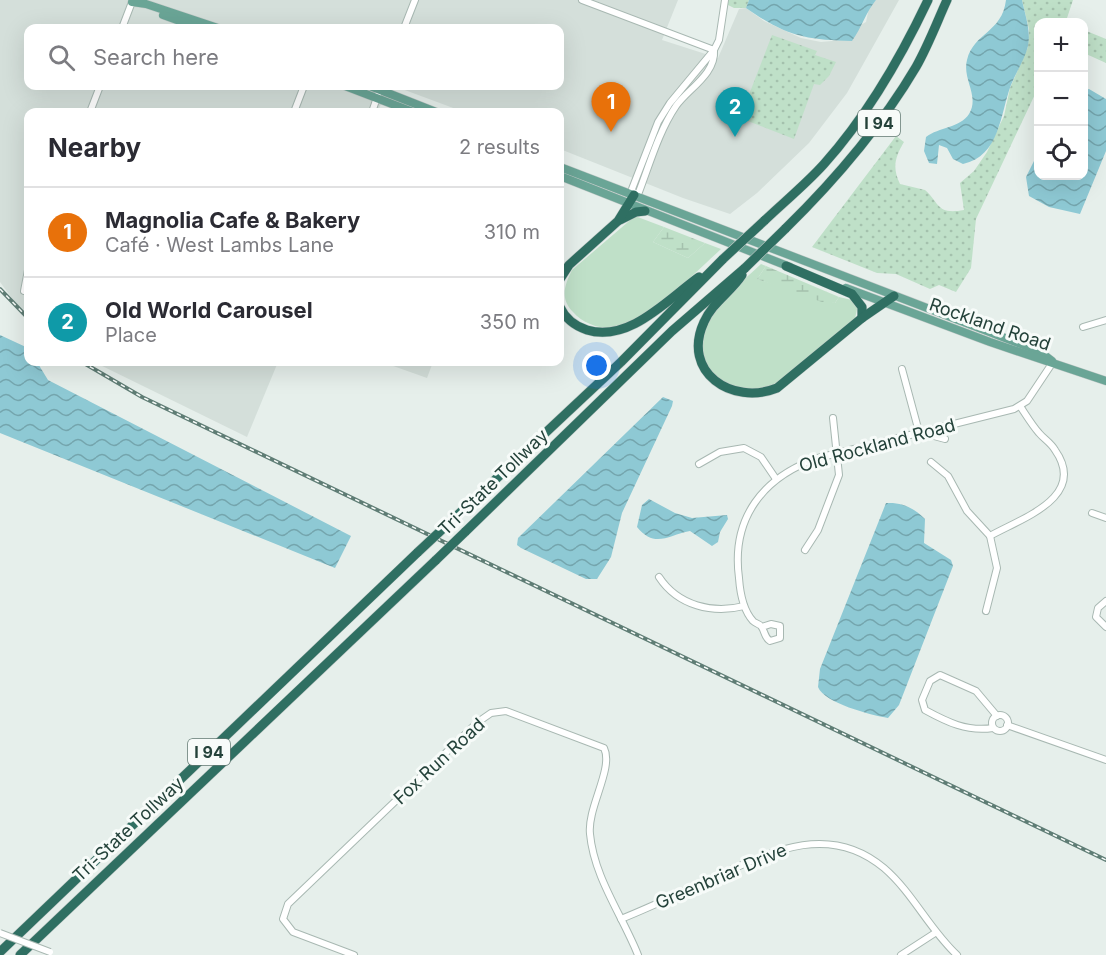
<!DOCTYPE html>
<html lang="en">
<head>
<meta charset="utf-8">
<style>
  :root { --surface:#fff; --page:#f2f2f3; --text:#2b2b33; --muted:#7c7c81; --line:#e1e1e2; --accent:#db2777 }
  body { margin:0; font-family:Inter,sans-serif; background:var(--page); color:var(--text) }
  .controls { position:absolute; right:18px; top:18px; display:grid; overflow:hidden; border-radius:12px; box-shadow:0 6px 24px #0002 }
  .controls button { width:54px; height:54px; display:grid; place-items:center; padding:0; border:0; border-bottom:2px solid var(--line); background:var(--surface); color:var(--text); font:30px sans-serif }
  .you { position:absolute; left:597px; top:366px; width:21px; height:21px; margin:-15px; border:4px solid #fff; border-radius:50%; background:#1a73e8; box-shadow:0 0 0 9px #1a73e833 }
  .badge { display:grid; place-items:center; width:39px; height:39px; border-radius:50%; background:var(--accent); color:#fff; font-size:20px; font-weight:700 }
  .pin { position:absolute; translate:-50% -50px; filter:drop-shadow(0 2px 3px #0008) }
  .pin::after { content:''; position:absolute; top:32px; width:21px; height:18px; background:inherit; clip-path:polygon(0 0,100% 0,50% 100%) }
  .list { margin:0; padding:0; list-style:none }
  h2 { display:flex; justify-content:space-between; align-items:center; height:78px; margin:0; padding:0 24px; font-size:26px }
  h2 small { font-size:20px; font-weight:400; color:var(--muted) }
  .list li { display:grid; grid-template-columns:39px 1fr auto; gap:18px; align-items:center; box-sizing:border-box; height:90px; padding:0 24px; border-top:2px solid var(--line) }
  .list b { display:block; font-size:22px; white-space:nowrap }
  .list p { margin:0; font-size:20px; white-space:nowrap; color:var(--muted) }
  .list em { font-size:20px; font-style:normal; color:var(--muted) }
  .icon { flex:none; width:33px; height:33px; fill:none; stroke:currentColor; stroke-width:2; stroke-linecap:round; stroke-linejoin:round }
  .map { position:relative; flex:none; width:1106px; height:955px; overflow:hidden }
  .search { position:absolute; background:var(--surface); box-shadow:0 6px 24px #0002; left:24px; top:24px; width:540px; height:66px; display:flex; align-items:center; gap:15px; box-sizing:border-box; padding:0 21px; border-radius:12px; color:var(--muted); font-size:22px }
  .panel { position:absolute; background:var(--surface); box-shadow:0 6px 24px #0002; left:24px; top:108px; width:540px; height:258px; border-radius:12px }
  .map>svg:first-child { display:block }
  .built { fill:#d4dfda; fill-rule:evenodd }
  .grass { fill:#bfe0c8 }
  .wetland { fill:url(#wetland-marsh) }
  .park { fill:url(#park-dots) }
  .water { fill:url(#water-waves) }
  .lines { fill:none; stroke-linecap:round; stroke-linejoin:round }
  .minor-casing { stroke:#a8b8b2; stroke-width:8 }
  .major-casing { stroke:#c2cac8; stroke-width:9 }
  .highway-casing { stroke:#c2cac8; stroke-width:10 }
  .minor { stroke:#fff; stroke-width:6 }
  .major { stroke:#6aa596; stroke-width:8 }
  .highway { stroke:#2f6f62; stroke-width:9 }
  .rail-casing { stroke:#5f7d75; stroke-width:4 }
  .rail { stroke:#f7fbf9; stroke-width:1.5; stroke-dasharray:4.5; stroke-linecap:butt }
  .minor-bridge-casing { stroke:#a8b8b2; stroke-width:8; stroke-linecap:butt }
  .highway-bridge-casing { stroke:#c2cac8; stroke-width:10; stroke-linecap:butt }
  .minor-bridge { stroke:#fff; stroke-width:6 }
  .highway-bridge { stroke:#2f6f62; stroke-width:9 }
  .labels { text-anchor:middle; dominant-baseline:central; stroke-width:6; stroke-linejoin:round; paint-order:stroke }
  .shield { fill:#f7fbf9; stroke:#637a73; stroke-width:1.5 }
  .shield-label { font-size:16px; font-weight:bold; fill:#24423a }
  .street-label { font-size:18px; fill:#24423a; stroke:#f7fbf9 }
</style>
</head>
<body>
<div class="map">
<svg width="1106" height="955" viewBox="0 0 1106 955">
  <defs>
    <pattern id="wetland-marsh" width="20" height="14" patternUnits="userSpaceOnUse" patternTransform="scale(1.5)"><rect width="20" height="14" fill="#bfe0c8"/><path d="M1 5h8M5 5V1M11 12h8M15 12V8" fill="none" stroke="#a4c1ad"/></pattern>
    <pattern id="park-dots" width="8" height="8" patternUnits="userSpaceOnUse" patternTransform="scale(1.5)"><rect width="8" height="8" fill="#bfe0c8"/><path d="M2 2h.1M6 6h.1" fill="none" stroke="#a4c1ad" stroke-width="1.8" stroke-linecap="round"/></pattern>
    <pattern id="water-waves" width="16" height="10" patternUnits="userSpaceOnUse" patternTransform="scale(1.5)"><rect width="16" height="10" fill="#8ec9d4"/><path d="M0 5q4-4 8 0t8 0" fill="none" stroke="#74a5ad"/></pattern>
  </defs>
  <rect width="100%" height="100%" fill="#e6efeb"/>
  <g class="built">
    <path d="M0,0H678L662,40L718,58L739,9L746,8L764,21L801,38L821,42L832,41L866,22L869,8L876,0H899L847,93L809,143L757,193L730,214L683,198L560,149V112H464L394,86L380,106L378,112H28V314L14,301L0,282ZM28,28H560V86H28Z"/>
    <path d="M94,362H278L247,437Z"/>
    <path d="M382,362H433L427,378Z"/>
  </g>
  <g class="grass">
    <path d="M635,216L664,227L653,242L688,258L705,243L721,249C696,272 654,314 623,326C607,332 584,325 573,312C560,299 564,286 572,270Z"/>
    <path d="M761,264L766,266L757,279L835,303L839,297L852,300L858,305L854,323L775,387L740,392L708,374C706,367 702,359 701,351C697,316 738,286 761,264Z"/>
  </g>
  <g class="wetland">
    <path d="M664,227L705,243L688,258L653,242Z"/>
    <path d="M766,266L839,297L835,303L822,302L757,279Z"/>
  </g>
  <g class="park">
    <path d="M728,0H749L746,8H734L728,5Z"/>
    <path d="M1022,0H1073L1067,18L1061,22H1038V88L976,219L971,268L956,292L939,285L930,289L896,274L877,273L812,247L896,136L904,142C895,157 892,168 900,184L925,190C940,203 936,215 964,210L960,183L974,171L987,152L1004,116L1010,88L1028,47L1029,29Z"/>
    <path d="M1084,30L1106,39V63L1084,53Z"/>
    <path d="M772,35L817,51L815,55L836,62L829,76L820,85L814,84L794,139L740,118Z"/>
  </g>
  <g class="water">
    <path d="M749,0H876C866,12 862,27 852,41C805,40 786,36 746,8Z"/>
    <path d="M1006,0H1022C1025,15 1031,30 1028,46C1025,59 1016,72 1011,85C1000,114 1000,156 963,164L953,159L947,148L939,145L937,164L929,163L924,151L926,137C939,127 960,128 969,114C980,96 962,79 967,60C974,32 1002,33 1006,0Z"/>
    <path d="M1089,89L1106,99V151L1080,214L1049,207L1029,196L1026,177L1038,153V176H1084V90Z"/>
    <path d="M0,335L28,348V362H37L48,380L351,536L335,568L0,433Z"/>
    <path d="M663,397L673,401L672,406L622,513L611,557L597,579H586L521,548L517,545L518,538Z"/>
    <path d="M649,499L675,513L692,518L727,515L728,519L720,532L718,542L712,546L690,531C668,535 655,549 637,527L642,505Z"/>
    <path d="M886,503C902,502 914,508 925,519L924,543L951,560L953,566L899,705L888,718C871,715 824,703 818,687L820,669Z"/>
  </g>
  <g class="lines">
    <defs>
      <g id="minor">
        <path d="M582,0L714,50L719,40L725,0"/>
        <path d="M122,28L132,2"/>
        <path d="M404,28L415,0"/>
        <path d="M714,50C716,74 688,89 676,106C659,131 650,163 639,192L634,195L632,189L658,122L670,103Z"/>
        <path d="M90,112L100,86"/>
        <path d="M294,112L304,86"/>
        <path d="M372,112L381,86"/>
        <path d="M24,291L28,270"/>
        <path d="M1083,327L1106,320"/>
        <path d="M902,369L919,432L945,439"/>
        <path d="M931,462L948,476L967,511L990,536L997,568L986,611"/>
        <path d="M699,464L720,452L744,448L761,457L776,479"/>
        <path d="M1092,513L1106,518"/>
        <path d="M990,536C1022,518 1088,497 1055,450C1051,443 1044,439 1039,433C1032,425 1026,415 1020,406"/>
        <path d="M805,550L818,530L839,475L833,418"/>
        <path d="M659,577C678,606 713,614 744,606"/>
        <path d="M1106,601L1098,608L1096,617L1106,627"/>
        <path d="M762,627L771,624L780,626V638L770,641C764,637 765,631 761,626C759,624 755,623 753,621C743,610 740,592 739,578C731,518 763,477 818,458L1014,409L1027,401L1053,362"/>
        <circle cx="1000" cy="723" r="8"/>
        <path d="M1007,725L1106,760"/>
        <path d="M993,728C967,732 947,722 925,710L922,700L930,681L940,675L976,691L997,716"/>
        <path d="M621,919C651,907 680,893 709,880C766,854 827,820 884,868C913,893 929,929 957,955"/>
        <path d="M354,955L293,932L283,919L288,904L478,722L491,713L506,711L604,748C614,768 587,808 590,834C594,877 622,915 638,955"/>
        <path d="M901,955L935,933"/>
      </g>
      <g id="major">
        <path d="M132,2L146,4L218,28"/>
        <path d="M163,15L199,28"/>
        <path d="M345,86L413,112"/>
        <path d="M370,86L436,112"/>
        <path d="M560,167L1039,351L1052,361"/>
        <path d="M560,176L790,267"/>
        <path d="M846,288L990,342L1106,381"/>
      </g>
      <g id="highway">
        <path d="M620,220L636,212L645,211"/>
        <path d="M764,221C784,202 806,184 824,164C867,116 901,57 928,0"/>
        <path d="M785,229C835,180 880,128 916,67C928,46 937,22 947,0"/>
        <path d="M786,266L852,294L862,307V318"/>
        <path d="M742,275C731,292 712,303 704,322C681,372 732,406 777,388L862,318L894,296"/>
        <path d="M560,279L569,265L618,221L634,195"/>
        <path d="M560,307C565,318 575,326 587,330C629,343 668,299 699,277"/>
        <path d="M448,524L621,362L723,259"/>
        <path d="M465,532L672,331L745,268"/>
        <path d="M0,952L418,552"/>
        <path d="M20,955L436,560"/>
      </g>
    </defs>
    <use href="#minor" class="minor-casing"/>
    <use href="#major" class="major-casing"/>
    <use href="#highway" class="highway-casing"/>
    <use href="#minor" class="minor"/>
    <use href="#major" class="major"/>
    <use href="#highway" class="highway"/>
    <defs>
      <g id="rail">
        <path d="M0,289L28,318"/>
        <path d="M82,362L142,397L1106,860"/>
      </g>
    </defs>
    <use href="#rail" class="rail-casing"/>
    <use href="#rail" class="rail"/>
    <defs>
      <path id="minor-bridge" d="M0,933L50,952"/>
      <g id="highway-bridge">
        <path d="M723,259L764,221"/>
        <path d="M745,268L785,229"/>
        <path d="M418,552L448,524"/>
        <path d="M436,560L465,532"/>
      </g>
    </defs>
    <use href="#minor-bridge" class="minor-bridge-casing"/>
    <use href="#highway-bridge" class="highway-bridge-casing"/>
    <use href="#minor-bridge" class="minor-bridge"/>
    <use href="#highway-bridge" class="highway-bridge"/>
  </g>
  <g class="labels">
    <g class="shield">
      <rect x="858" y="110" width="42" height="26" rx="4.5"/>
      <rect x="188" y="739" width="42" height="26" rx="4.5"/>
    </g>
    <g class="shield-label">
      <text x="879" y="123">I 94</text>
      <text x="209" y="752">I 94</text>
    </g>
    <g class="street-label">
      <text transform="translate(990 324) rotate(19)">Rockland Road</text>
      <text transform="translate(877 445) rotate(-15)">Old Rockland Road</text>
      <text transform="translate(493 482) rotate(-44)">Tri-State Tollway</text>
      <text transform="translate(439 761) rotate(-43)">Fox Run Road</text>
      <text transform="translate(128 829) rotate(-43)">Tri-State Tollway</text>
      <text transform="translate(721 876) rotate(-23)">Greenbriar Drive</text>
    </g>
  </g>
</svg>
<div class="controls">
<button>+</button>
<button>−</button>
<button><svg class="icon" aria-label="locate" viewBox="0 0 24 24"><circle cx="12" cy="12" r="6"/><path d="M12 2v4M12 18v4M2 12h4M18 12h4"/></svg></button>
</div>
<div class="you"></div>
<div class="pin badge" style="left:611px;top:132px;background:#e8710a">1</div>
<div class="pin badge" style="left:735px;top:137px;background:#0f9aa8">2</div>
<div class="search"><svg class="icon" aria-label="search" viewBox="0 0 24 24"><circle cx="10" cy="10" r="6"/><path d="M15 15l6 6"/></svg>Search here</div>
<section class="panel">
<h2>Nearby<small>2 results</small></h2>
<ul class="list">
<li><span class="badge" style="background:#e8710a">1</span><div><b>Magnolia Cafe &amp; Bakery</b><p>Café · West Lambs Lane</p></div><em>310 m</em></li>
<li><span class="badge" style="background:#0f9aa8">2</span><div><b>Old World Carousel</b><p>Place</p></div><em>350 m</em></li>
</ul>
</section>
</div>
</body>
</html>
